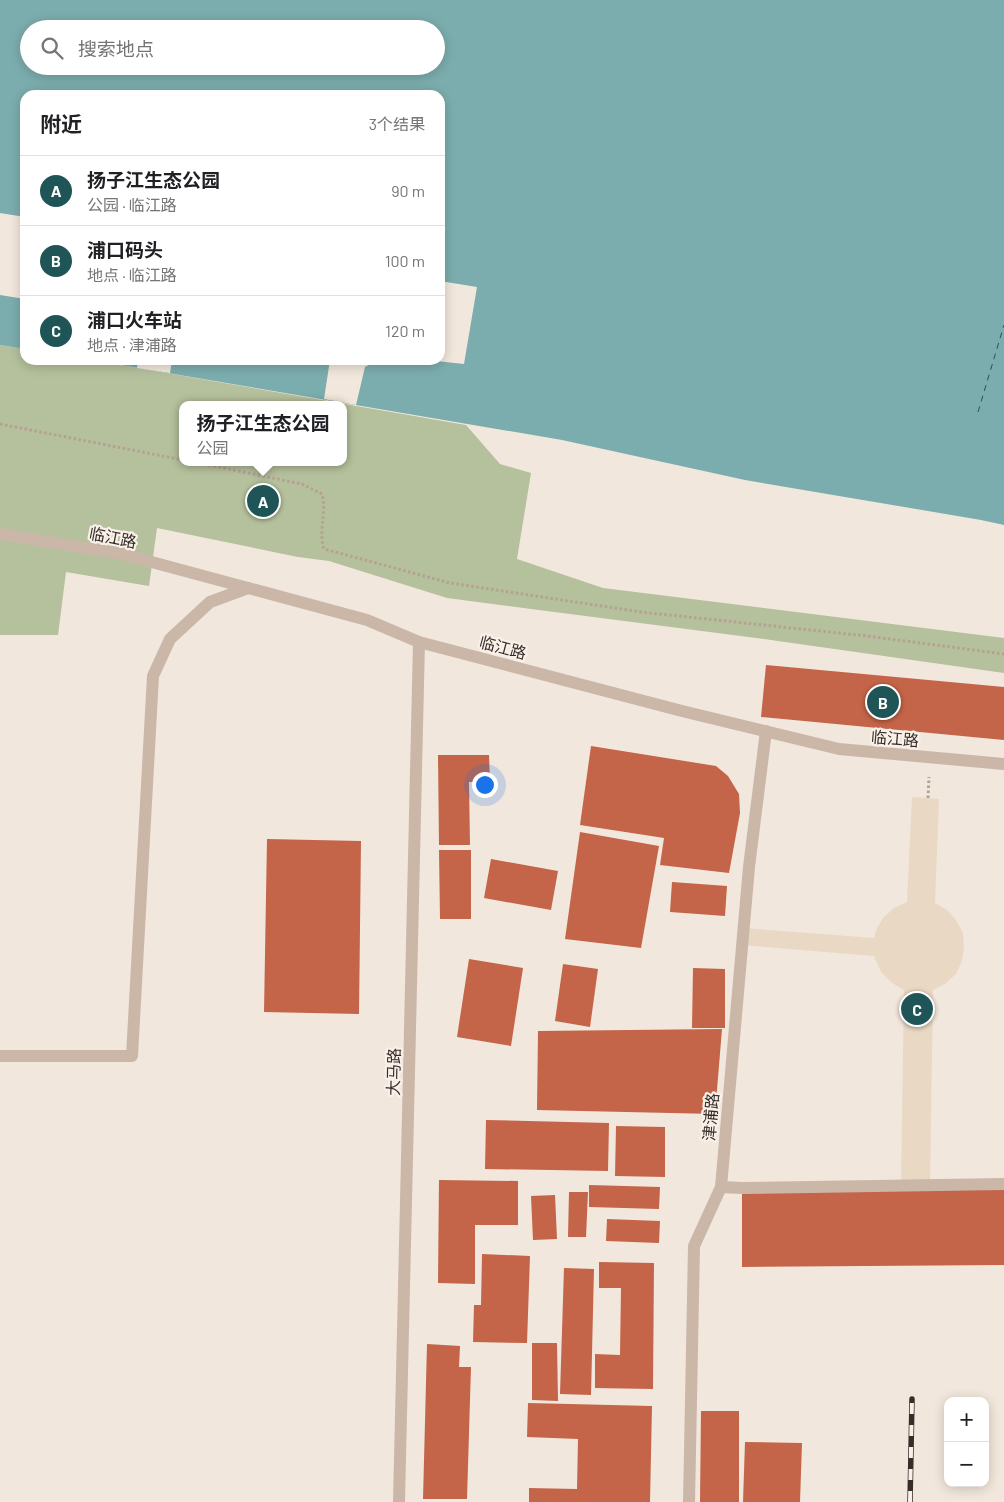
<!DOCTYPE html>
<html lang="zh">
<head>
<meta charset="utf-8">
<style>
  :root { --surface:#fff; --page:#f2f2f2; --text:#202124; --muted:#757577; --line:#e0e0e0; --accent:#1f5557 }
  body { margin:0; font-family:Barlow,"Noto Sans SC",sans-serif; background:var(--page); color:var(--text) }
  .controls { position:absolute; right:15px; bottom:15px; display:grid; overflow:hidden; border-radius:10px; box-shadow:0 2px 12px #0003 }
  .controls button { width:45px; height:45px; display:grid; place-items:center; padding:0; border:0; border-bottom:1px solid var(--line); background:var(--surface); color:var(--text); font:25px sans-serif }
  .you { position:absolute; left:484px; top:784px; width:18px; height:18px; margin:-12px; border:4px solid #fff; border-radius:50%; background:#1a73e8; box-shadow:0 0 0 8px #1a73e833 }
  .badge { display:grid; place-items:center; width:32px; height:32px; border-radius:50%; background:var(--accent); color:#fff; font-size:16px; font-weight:700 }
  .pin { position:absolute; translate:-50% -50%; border:2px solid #fff; box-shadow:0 1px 5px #0006 }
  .popup { position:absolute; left:179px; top:401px; width:168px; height:65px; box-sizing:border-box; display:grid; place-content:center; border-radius:10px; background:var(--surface); filter:drop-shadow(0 1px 4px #0005); font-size:16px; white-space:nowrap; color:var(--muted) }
  .popup b { font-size:19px; color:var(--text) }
  .popup::after { content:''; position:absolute; left:50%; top:100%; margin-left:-10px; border:10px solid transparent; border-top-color:var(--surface) }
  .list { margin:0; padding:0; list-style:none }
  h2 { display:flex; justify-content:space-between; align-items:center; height:65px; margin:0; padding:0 20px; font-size:21px }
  h2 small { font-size:16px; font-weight:400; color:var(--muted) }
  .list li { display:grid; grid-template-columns:32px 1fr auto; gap:15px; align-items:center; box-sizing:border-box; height:70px; padding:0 20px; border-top:1px solid var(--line) }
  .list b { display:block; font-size:19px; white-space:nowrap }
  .list p { margin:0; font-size:16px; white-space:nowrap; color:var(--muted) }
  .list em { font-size:16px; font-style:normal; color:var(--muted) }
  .icon { flex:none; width:28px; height:28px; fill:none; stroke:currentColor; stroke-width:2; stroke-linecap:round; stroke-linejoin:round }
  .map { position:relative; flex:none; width:1004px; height:1502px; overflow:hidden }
  .search { position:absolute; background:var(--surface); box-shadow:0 2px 12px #0003; left:20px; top:20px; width:425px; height:55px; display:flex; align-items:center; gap:12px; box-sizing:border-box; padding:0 18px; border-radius:28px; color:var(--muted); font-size:19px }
  .panel { position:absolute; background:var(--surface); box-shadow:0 2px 12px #0003; left:20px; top:90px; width:425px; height:275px; border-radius:15px }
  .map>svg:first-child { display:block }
  .green { fill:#b5c09c; fill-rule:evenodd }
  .plaza { fill:#e9d8c4 }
  .water { fill:#7cadae; fill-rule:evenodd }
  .pier { fill:#f2e7dc }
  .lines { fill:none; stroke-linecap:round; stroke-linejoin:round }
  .ferry { stroke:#1f5557; stroke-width:1; stroke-dasharray:6 5; stroke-linecap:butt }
  .building { fill:#c46448 }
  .path { stroke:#b5a192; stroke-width:3; stroke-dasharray:2.5 2.5; stroke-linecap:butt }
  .minor { stroke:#cab7a8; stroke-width:12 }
  .rail-casing { stroke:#372c28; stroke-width:5.5 }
  .rail { stroke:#f9f1e9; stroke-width:4; stroke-dasharray:11; stroke-linecap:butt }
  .labels { text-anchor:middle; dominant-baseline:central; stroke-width:4.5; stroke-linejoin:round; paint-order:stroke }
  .street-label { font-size:16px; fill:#372c28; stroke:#f9f1e9 }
</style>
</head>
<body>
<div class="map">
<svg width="1004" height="1502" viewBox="0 0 1004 1502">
  <rect width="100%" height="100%" fill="#f2e7dc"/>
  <path class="green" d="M0,345L25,349V360H91L466,425L500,464L531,473L517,559L603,588L1004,638V673L771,640L447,598L329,561L298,557L157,528L149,586L66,572L58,635H0ZM183,405H343V462H183Z"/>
  <path class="plaza" d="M912,797L939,799L935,903L947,910L956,920L963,933L964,948L962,961L956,974L945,984L933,990L930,1185L901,1186L904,990L892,983L881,972L874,956L742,945L743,928L874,938L876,930L883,918L894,908L907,902Z"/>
  <path class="water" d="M0,0H1004V525L981,520L745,480L562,440L91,360H440V95H25V349L0,345ZM29,29H436V66H29Z"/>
  <g class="pier">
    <path d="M0,213L25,217V299L0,295Z"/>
    <path d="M440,281L477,287L464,364L427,360H440Z"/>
    <path d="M138,360H172L170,373L137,368Z"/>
    <path d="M330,360H378L365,367L356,405L324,399Z"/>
  </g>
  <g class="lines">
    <path class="ferry" d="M978,412L1004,325"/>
  </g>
  <g class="building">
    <path d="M766,665L1004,687V740L761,717Z"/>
    <path d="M591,746L716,766L728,776L739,794L740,813L729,873L660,865L664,838L580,825Z"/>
    <path d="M438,755H489L490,782H469L470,845H439Z"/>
    <path d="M580,832L659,846L641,948L565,939Z"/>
    <path d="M267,839L361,841L359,1014L264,1012Z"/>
    <path d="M439,850H471V919H440Z"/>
    <path d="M491,859L558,871L551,910L484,898Z"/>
    <path d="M672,882L727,886L725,916L670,912Z"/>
    <path d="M469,959L523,968L511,1046L457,1037Z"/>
    <path d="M563,964L598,969L590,1027L555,1021Z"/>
    <path d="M693,968L725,969V1028H692Z"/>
    <path d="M722,1029L715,1114L537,1110L538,1031Z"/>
    <path d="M486,1120L609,1123L608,1171L485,1169Z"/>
    <path d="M616,1126L665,1127V1177L615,1176Z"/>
    <path d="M439,1180L518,1181V1225H475V1284L438,1283Z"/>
    <path d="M1004,1184V1265L742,1267V1188Z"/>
    <path d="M589,1185L660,1187L659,1209L589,1207Z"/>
    <path d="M569,1192H588L586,1237H568Z"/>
    <path d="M555,1195L557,1239L533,1240L531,1196Z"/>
    <path d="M607,1219L660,1221L659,1243L606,1241Z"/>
    <path d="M482,1254L530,1256L527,1343L473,1342L474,1305H481Z"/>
    <path d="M599,1262L654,1263L653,1389L595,1388V1354L620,1355L621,1288H599Z"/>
    <path d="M564,1268L594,1269L591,1395L560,1394Z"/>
    <path d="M532,1343H557L558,1401L532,1400Z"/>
    <path d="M427,1344L460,1346L459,1367H471L467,1499H423Z"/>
    <path d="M528,1403L652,1406L650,1502H529V1488L577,1489L578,1439L527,1437Z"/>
    <path d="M701,1411H739V1502H700Z"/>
    <path d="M745,1442L802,1443L800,1502H743Z"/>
  </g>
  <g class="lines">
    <g class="path">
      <path d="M0,424L183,460"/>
      <path d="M194,462L302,484L322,494C327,512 318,530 324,549L450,583L641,612L867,636L1004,654"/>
      <path d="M928,798L929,777"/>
    </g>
    <g class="minor">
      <path d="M0,534L122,554L367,620L419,642L682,711L839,749L1004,764"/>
      <path d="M0,1056H132L153,676L170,639L210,602L248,588"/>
      <path d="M721,1187L742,1188L1004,1184"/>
      <path d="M399,1502L419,642"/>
      <path d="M689,1502L694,1246L721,1187L749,867L766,731"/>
    </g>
    <defs>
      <path id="rail" d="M910,1502L912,1399"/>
    </defs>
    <use href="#rail" class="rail-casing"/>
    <use href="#rail" class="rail"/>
  </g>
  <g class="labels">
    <g class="street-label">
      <text transform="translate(113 537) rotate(11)">临江路</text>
      <text transform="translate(503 647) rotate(15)">临江路</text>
      <text transform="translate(895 738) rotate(5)">临江路</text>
      <text transform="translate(393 1072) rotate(-89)">大马路</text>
      <text transform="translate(710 1117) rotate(-85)">津浦路</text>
    </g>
  </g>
</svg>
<div class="controls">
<button>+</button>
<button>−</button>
</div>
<div class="you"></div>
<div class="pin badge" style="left:263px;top:501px">A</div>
<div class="popup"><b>扬子江生态公园</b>公园</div>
<div class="pin badge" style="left:883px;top:702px">B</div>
<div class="pin badge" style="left:917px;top:1009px">C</div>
<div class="search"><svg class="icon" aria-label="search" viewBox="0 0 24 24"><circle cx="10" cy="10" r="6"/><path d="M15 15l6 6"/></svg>搜索地点</div>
<section class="panel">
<h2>附近<small>3个结果</small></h2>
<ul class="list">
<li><span class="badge">A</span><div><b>扬子江生态公园</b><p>公园 · 临江路</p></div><em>90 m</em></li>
<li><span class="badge">B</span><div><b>浦口码头</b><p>地点 · 临江路</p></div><em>100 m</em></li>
<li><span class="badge">C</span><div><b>浦口火车站</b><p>地点 · 津浦路</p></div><em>120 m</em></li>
</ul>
</section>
</div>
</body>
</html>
